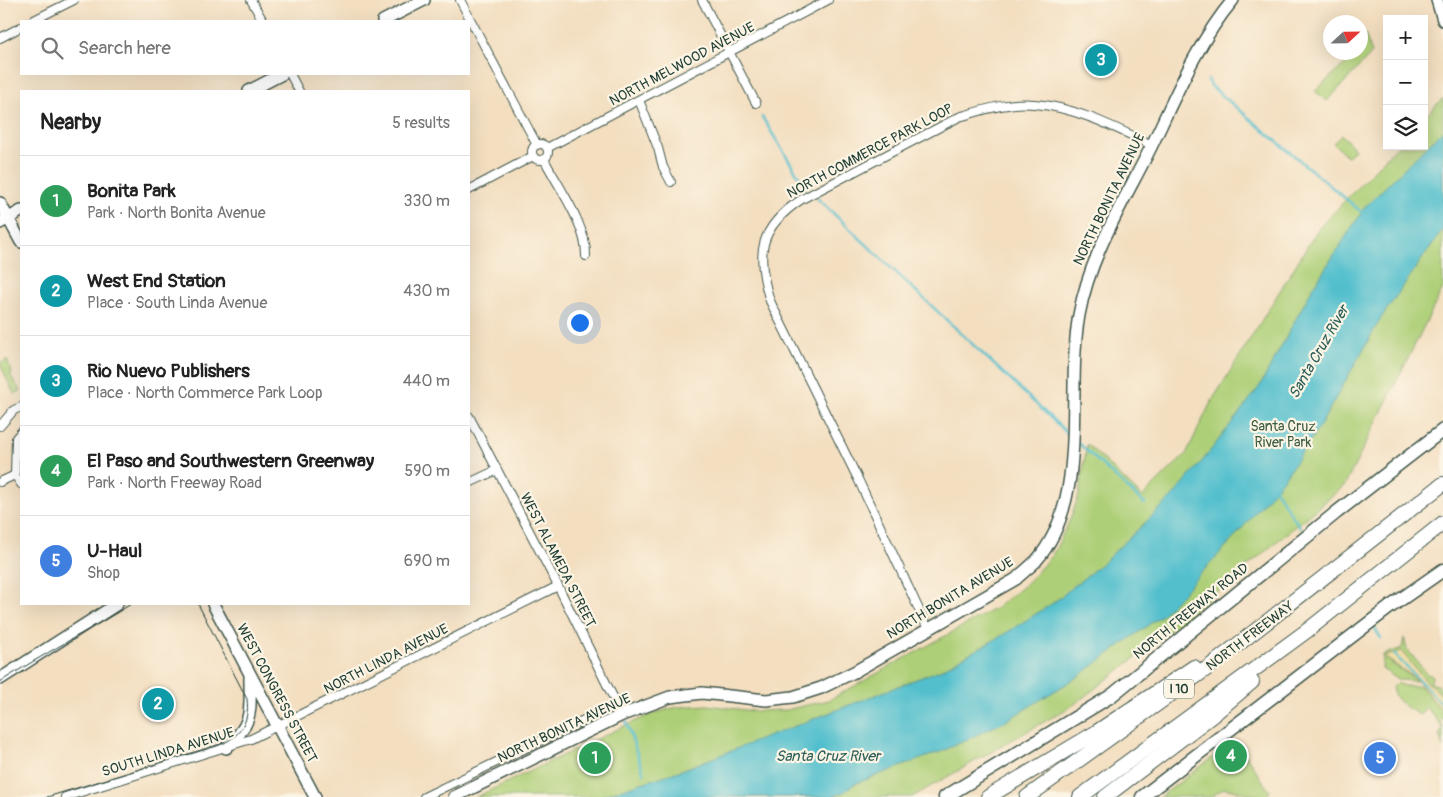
<!DOCTYPE html>
<html lang="en">
<head>
<meta charset="utf-8">
<style>
  :root { --surface:#fff; --page:#f2f2f2; --text:#222; --muted:#767676; --line:#e0e0e0; --accent:#db2777 }
  body { margin:0; font-family:Pangolin,sans-serif; background:var(--page); color:var(--text) }
  .controls { position:absolute; right:15px; top:15px; display:grid; overflow:hidden; border-radius:0px; box-shadow:0 5px 20px #0002 }
  .controls button { width:45px; height:45px; display:grid; place-items:center; padding:0; border:0; border-bottom:1px solid var(--line); background:var(--surface); color:var(--text); font:25px sans-serif }
  .compass { position:absolute; left:1323px; top:15px; width:45px; height:45px; border-radius:50%; background:var(--surface); box-shadow:0 5px 20px #0002; rotate:68deg }
  .you { position:absolute; left:579px; top:322px; width:18px; height:18px; margin:-12px; border:4px solid #fff; border-radius:50%; background:#1a73e8; box-shadow:0 0 0 8px #1a73e833 }
  .badge { display:grid; place-items:center; width:32px; height:32px; border-radius:50%; background:var(--accent); color:#fff; font-size:16px; font-weight:700 }
  .pin { position:absolute; translate:-50% -50%; border:2px solid #fff; box-shadow:0 1px 5px #0006 }
  .list { margin:0; padding:0; list-style:none }
  h2 { display:flex; justify-content:space-between; align-items:center; height:65px; margin:0; padding:0 20px; font-size:21px }
  h2 small { font-size:16px; font-weight:400; color:var(--muted) }
  .list li { display:grid; grid-template-columns:32px 1fr auto; gap:15px; align-items:center; box-sizing:border-box; height:90px; padding:0 20px; border-top:1px solid var(--line) }
  .list b { display:block; font-size:19px; white-space:nowrap }
  .list p { margin:0; font-size:16px; white-space:nowrap; color:var(--muted) }
  .list em { font-size:16px; font-style:normal; color:var(--muted) }
  .icon { flex:none; width:28px; height:28px; fill:none; stroke:currentColor; stroke-width:2; stroke-linecap:round; stroke-linejoin:round }
  .map { position:relative; flex:none; width:1443px; height:797px; overflow:hidden }
  .search { position:absolute; background:var(--surface); box-shadow:0 5px 20px #0002; left:20px; top:20px; width:450px; height:55px; display:flex; align-items:center; gap:12px; box-sizing:border-box; padding:0 18px; border-radius:0px; color:var(--muted); font-size:19px }
  .panel { position:absolute; background:var(--surface); box-shadow:0 5px 20px #0002; left:20px; top:90px; width:450px; height:515px; border-radius:0px }
  .map>svg:first-child { display:block }
  .green { fill:#adcf77; stroke:#668656 }
  .sand { fill:#eeda9e; stroke:#868c69 }
  .water { fill:#53bfcd; stroke:#397e80 }
  .lines { fill:none; stroke-linecap:round; stroke-linejoin:round }
  .stream { stroke:#53bfcd; stroke-width:2.5 }
  .street-casing { stroke:#3f5549; stroke-width:10 }
  .secondary-casing { stroke:#3f5549; stroke-width:14 }
  .primary-casing { stroke:#3f5549; stroke-width:15 }
  .highway-casing { stroke:#3f5549; stroke-width:16 }
  .street { stroke:#fff; stroke-width:8 }
  .secondary { stroke:#fff; stroke-width:11 }
  .primary { stroke:#fff; stroke-width:12 }
  .highway { stroke:#fff; stroke-width:14 }
  .tram { stroke:#1f3d34; stroke-width:1 }
  .labels { text-anchor:middle; dominant-baseline:central; stroke-width:4.5; stroke-linejoin:round; paint-order:stroke }
  .shield { fill:#fcf5e5; stroke:#617469; stroke-width:1 }
  .shield-label { font-size:12px; font-weight:bold; fill:#1f3d34 }
  .street-label { font-size:14px; fill:#1f3d34; stroke:#fcf5e5 }
  .park-label { font-size:14px; fill:#3b5a41; stroke:#fcf5e5 }
  .water-label { font-size:15px; font-style:italic; fill:#2c5e5a; stroke:#fcf5e5 }
</style>
</head>
<body>
<div class="map">
<svg width="1443" height="797" viewBox="0 0 1443 797">
  <rect width="100%" height="100%" fill="#fcf5e5"/>
  <filter id="ink" filterUnits="userSpaceOnUse"><feTurbulence type="fractalNoise" baseFrequency=".02" numOctaves="2"/><feDisplacementMap in="SourceGraphic" scale="10" xChannelSelector="R" yChannelSelector="G"/><feConvolveMatrix kernelMatrix="1 2 1 2 8 2 1 2 1" color-interpolation-filters="sRGB"/></filter>
  <filter id="wash" filterUnits="userSpaceOnUse"><feTurbulence type="fractalNoise" baseFrequency=".0096" numOctaves="4" result="noise"/><feDisplacementMap in="SourceGraphic" scale="20" xChannelSelector="R" yChannelSelector="G"/><feGaussianBlur stdDeviation="1.12" result="paint"/><feColorMatrix in="noise" values="0 0 0 0 0 0 0 0 0 0 0 0 0 0 0 0 0 1.4 0 .05"/><feComposite in="paint" operator="in"/></filter>
  <g filter="url(#wash)">
    <rect width="100%" height="100%" fill="#f3dec0"/>
    <g class="green">
      <path d="M1365,34L1372,53L1327,101L1315,91L1357,53L1360,52L1361,35Z"/>
      <path d="M1443,98V288L1345,485L1155,643L1072,706L912,797H476L620,728L654,713L678,707L707,705L753,711L786,710L829,700L996,608L1028,582L1053,554L1069,522L1079,495L1087,444L1142,497L1186,454L1210,404L1318,229L1397,146H1424V118Z"/>
      <path d="M1342,135L1355,149L1348,157L1333,143Z"/>
      <path d="M7,359L12,374L10,375L21,391L14,394L0,364Z"/>
      <path d="M1404,638L1407,649L1427,674L1432,676L1431,683L1437,685L1443,691V696L1425,680L1401,651L1391,663L1418,681L1399,680L1382,669L1383,655L1402,648Z"/>
      <path d="M1397,683L1404,686H1421L1443,712V719L1440,722L1443,726V747L1439,735L1443,728L1426,707L1420,715C1409,708 1392,702 1393,687Z"/>
      <path d="M1236,740L1270,792L1264,797L1224,788L1211,797H1160Z"/>
    </g>
    <path class="sand" d="M1401,651L1425,680L1443,696V712L1415,678L1384,657Z"/>
    <path class="water" d="M1443,130V229L1381,318L1320,426L1285,477L1233,539L1162,615L1079,676L1006,721L945,750L854,784L844,792L831,797H598L679,771L940,670L1003,635L1053,603L1105,561L1172,497L1204,459L1260,386L1312,289L1365,207Z"/>
    <g class="lines">
      <g class="stream">
        <path d="M1208,80L1212,87L1364,214"/>
        <path d="M762,117L806,188"/>
        <path d="M818,199L1068,434"/>
        <path d="M1076,441L1145,504"/>
        <path d="M1273,486L1301,529"/>
        <path d="M1375,629L1381,638"/>
        <path d="M1394,654L1443,705"/>
        <path d="M626,721L644,774"/>
      </g>
    </g>
  </g>
  <g filter="url(#ink)">
    <g class="lines">
      <defs>
        <g id="street">
          <path d="M251,0L263,21"/>
          <path d="M460,0L537,145"/>
          <path d="M702,0L756,103"/>
          <path d="M32,21L74,0"/>
          <path d="M0,38L21,27"/>
          <path d="M290,74L299,91"/>
          <path d="M639,100L658,148L663,167L671,182"/>
          <circle cx="540" cy="152" r="8"/>
          <path d="M547,148L828,0"/>
          <path d="M544,159C558,186 587,226 586,256"/>
          <path d="M469,190L533,156"/>
          <path d="M469,416L558,586L622,715"/>
          <path d="M0,426L14,410L21,407"/>
          <path d="M21,432L16,438L15,475L21,484"/>
          <path d="M0,482L15,475"/>
          <path d="M469,483L497,470"/>
          <path d="M928,629L858,479L770,301C755,254 759,227 802,199L959,117C983,110 1010,101 1035,104C1075,107 1116,128 1152,145"/>
          <path d="M65,797L251,739L558,586"/>
          <path d="M424,797L617,704"/>
        </g>
        <g id="secondary">
          <path d="M1437,0L1443,20"/>
          <path d="M383,21L424,0"/>
          <path d="M249,91L282,74"/>
          <path d="M0,203L21,242"/>
          <path d="M0,223L21,211"/>
          <path d="M213,604L315,797"/>
          <path d="M0,679L117,604"/>
          <path d="M226,748C254,722 250,713 250,677"/>
          <path d="M454,797L622,715L670,697L702,693L766,700L793,697L821,688L854,672L1016,579C1022,573 1030,567 1036,561C1091,498 1065,392 1079,315C1090,254 1125,200 1152,145C1176,95 1197,43 1233,0"/>
        </g>
        <g id="primary">
          <path d="M945,797L1111,696L1337,512L1443,430"/>
          <path d="M1142,797L1390,607L1443,570"/>
        </g>
        <g id="highway">
          <path d="M988,797L1095,733L1194,667"/>
          <path d="M1027,797L1209,667L1443,484"/>
          <path d="M1080,797L1308,630L1443,523"/>
          <path d="M1105,797L1213,715L1252,682"/>
        </g>
      </defs>
      <use href="#street" class="street-casing"/>
      <use href="#secondary" class="secondary-casing"/>
      <use href="#primary" class="primary-casing"/>
      <use href="#highway" class="highway-casing"/>
      <use href="#street" class="street"/>
      <use href="#secondary" class="secondary"/>
      <use href="#primary" class="primary"/>
      <use href="#highway" class="highway"/>
      <g class="tram">
        <path d="M0,682C43,654 88,631 131,604"/>
        <path d="M47,797L217,746C239,738 250,723 247,699L198,604"/>
      </g>
    </g>
  </g>
  <g class="labels">
    <rect class="shield" x="1164" y="679.5" width="30" height="19" rx="4"/>
    <g class="shield-label">
      <text x="1179" y="689">I 10</text>
    </g>
    <g class="street-label">
      <text transform="translate(682 64) rotate(-28)">NORTH MELWOOD AVENUE</text>
      <text transform="translate(870 151) rotate(-28)">NORTH COMMERCE PARK LOOP</text>
      <text transform="translate(1109 199) rotate(-64)">NORTH BONITA AVENUE</text>
      <text transform="translate(558 560) rotate(63)">WEST ALAMEDA STREET</text>
      <text transform="translate(950 598) rotate(-31)">NORTH BONITA AVENUE</text>
      <text transform="translate(1191 611) rotate(-39)">NORTH FREEWAY ROAD</text>
      <text transform="translate(1250 636) rotate(-37)">NORTH FREEWAY</text>
      <text transform="translate(386 659) rotate(-27)">NORTH LINDA AVENUE</text>
      <text transform="translate(277 693) rotate(62)">WEST CONGRESS STREET</text>
      <text transform="translate(564 728) rotate(-25)">NORTH BONITA AVENUE</text>
      <text transform="translate(168 752) rotate(-17)">SOUTH LINDA AVENUE</text>
    </g>
    <g class="park-label">
      <text x="1283" y="426">Santa Cruz<tspan x="1283" dy="16">River Park</tspan></text>
    </g>
    <g class="water-label">
      <text transform="translate(1319 352) rotate(-60)">Santa Cruz River</text>
      <text x="828" y="756">Santa Cruz River</text>
    </g>
  </g>
</svg>
<div class="controls">
<button>+</button>
<button>−</button>
<button><svg class="icon" aria-label="layers" viewBox="0 0 24 24"><path d="M12 4l9 5-9 5-9-5zM3 14l9 5 9-5"/></svg></button>
</div>
<svg class="compass" viewBox="-18 -18 36 36"><path d="M0-13l5 13h-10z" fill="#e53935"/><path d="M0 13l5-13h-10z" fill="#767676"/></svg>
<div class="you"></div>
<div class="pin badge" style="left:595px;top:758px;background:#2e9e5b">1</div>
<div class="pin badge" style="left:158px;top:704px;background:#0f9aa8">2</div>
<div class="pin badge" style="left:1101px;top:60px;background:#0f9aa8">3</div>
<div class="pin badge" style="left:1231px;top:756px;background:#2e9e5b">4</div>
<div class="pin badge" style="left:1380px;top:758px;background:#3f7fe0">5</div>
<div class="search"><svg class="icon" aria-label="search" viewBox="0 0 24 24"><circle cx="10" cy="10" r="6"/><path d="M15 15l6 6"/></svg>Search here</div>
<section class="panel">
<h2>Nearby<small>5 results</small></h2>
<ul class="list">
<li><span class="badge" style="background:#2e9e5b">1</span><div><b>Bonita Park</b><p>Park · North Bonita Avenue</p></div><em>330 m</em></li>
<li><span class="badge" style="background:#0f9aa8">2</span><div><b>West End Station</b><p>Place · South Linda Avenue</p></div><em>430 m</em></li>
<li><span class="badge" style="background:#0f9aa8">3</span><div><b>Rio Nuevo Publishers</b><p>Place · North Commerce Park Loop</p></div><em>440 m</em></li>
<li><span class="badge" style="background:#2e9e5b">4</span><div><b>El Paso and Southwestern Greenway</b><p>Park · North Freeway Road</p></div><em>590 m</em></li>
<li><span class="badge" style="background:#3f7fe0">5</span><div><b>U-Haul</b><p>Shop</p></div><em>690 m</em></li>
</ul>
</section>
</div>
</body>
</html>
